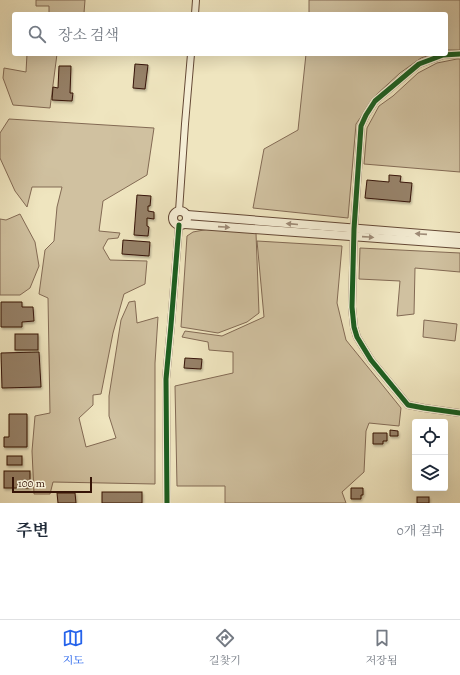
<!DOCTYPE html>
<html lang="ko">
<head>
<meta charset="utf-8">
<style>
  :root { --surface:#fff; --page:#f2f2f3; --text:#1f2937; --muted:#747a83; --line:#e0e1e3; --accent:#2563eb }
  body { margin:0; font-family:Alegreya,"Noto Serif KR",serif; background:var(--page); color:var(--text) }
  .controls { position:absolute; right:12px; bottom:12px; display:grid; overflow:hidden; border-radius:4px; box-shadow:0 4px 16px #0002 }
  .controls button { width:36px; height:36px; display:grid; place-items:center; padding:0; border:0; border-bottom:1px solid var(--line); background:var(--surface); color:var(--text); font:20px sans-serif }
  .scale { position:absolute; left:12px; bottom:10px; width:80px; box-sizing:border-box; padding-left:4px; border:2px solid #361407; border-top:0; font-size:11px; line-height:14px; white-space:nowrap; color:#361407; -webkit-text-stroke:3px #f5eed5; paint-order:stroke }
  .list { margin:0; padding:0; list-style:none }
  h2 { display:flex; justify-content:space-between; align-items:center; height:52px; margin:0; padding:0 16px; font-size:17px }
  h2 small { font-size:13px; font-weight:400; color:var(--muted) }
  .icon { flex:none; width:22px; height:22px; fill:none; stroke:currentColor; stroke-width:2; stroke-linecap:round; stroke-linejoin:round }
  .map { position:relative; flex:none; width:460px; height:503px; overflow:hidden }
  .search { position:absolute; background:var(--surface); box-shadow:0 4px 16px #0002; left:12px; right:12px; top:12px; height:44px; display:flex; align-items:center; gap:10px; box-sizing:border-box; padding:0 14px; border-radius:4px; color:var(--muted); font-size:15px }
  .sheet { height:116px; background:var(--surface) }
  nav { display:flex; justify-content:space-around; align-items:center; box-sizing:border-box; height:56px; border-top:1px solid var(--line); background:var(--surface); font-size:11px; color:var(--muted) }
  nav a { display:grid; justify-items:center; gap:2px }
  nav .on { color:var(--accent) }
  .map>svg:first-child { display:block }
  .green { fill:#d0c1a0; stroke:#836a54 }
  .building { fill:#968167; stroke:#361407; filter:url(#shadow) }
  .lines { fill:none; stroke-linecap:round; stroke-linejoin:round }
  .minor-casing { stroke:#644835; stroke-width:8 }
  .tertiary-casing { stroke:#644835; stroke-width:10 }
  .minor { stroke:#f5eed5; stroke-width:6 }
  .tertiary { stroke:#f5eed5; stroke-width:8 }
  .cycleway-casing { stroke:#f5eed5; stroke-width:8 }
  .cycleway { stroke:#1b5e20; stroke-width:5 }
  .oneway { fill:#9f8c78 }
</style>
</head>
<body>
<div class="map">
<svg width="460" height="503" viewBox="0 0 460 503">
  <defs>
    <filter id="shadow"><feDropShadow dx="1" dy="2" stdDeviation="1" flood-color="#0004"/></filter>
  </defs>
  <rect width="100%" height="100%" fill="#efe5bf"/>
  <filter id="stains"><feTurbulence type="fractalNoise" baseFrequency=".005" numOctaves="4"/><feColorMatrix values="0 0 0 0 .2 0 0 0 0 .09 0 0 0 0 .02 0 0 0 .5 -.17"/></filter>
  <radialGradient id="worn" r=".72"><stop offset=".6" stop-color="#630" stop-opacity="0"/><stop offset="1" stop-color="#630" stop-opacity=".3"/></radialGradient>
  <g class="green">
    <path d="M36,0H85L84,13L88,14H49V6H36Z"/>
    <path d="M309,0H460V50H446V14H309Z"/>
    <path d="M27,54H57L50,108L13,105L3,78L4,68L26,72Z"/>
    <path d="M306,54H433L421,58L400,73L376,95L356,124L348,218L253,208L264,149L298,130Z"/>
    <path d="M457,59H460V172L364,164L367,128L379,106L393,96L418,73L437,63Z"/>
    <path d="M9,119L154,128L147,175L103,201L99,231L120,233L118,238L108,239L103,248L110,260L147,261L145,284L124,294L113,333L101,394L93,395V405L79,418L86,447L116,438L109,416V396L121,320L129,302L135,301L137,323L158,317L155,363V484L53,482L50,494H34L32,451L35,416L50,413L48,298L39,294L45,250L54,241L57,207L62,187H32L27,207L15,191L0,158V133Z"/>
    <path d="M20,214L35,242L39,266L30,288L20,295H0V219L6,220Z"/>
    <path d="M209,229L256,233L259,313L247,322L218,333L181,327L187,236L193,232Z"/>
    <path d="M257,241L342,246L337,303L346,340L401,408L399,426L369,423L366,431L364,472L342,492L346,503H225V486H177L175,386L233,373V352L209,350L208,342L182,337L185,331L222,336L264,317Z"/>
    <path d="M360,248L460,253V272L415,268L414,314L397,316L400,281L359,279Z"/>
    <path d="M424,320L457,324L455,341L423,337Z"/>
  </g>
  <g class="building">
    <path d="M135,64L148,65L145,89L133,88Z"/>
    <path d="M59,66H71L70,93H73L72,101L52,100L53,87L58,88Z"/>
    <path d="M389,175L401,176L400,182L412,183L410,202L365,198L367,180L389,182Z"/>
    <path d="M137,195L151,196L150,206H148V211L154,212V219L147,218V226L149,227L148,236L134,235Z"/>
    <path d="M123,240L150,242L149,256L122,254Z"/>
    <path d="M1,302H22V307H33L34,321L22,322V327H1Z"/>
    <rect x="15" y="334" width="23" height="16"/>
    <path d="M39,352L41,387L2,388L1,353Z"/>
    <path d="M185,358L202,359L201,369L184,368Z"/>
    <path d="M9,414H27V447H4V437H9Z"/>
    <path d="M390,430L398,431V436H390Z"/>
    <path d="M373,433H387V441H383V444H373Z"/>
    <rect x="7" y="456" width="15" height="9"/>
    <rect x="4" y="471" width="26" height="17"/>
    <path d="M351,488H363V495H361V499H351Z"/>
    <rect x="102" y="492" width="40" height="11"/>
    <path d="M57,493H75L76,503H58Z"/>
    <rect x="417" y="497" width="12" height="6"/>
  </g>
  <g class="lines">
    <defs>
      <g id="minor">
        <path d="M195,14L196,0"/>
        <path d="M460,54L443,55L419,64L375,101L366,115L361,126L354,229L352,307L354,327L357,337L371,360L408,405L424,408L460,413"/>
        <path d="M179,211L185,124L191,54"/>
        <path d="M167,503L166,379L171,325L179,225"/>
      </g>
      <g id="tertiary">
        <circle cx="180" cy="218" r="7"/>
        <path d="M187,215L460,237"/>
        <path d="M185,224L460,244"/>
      </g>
    </defs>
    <use href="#minor" class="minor-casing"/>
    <use href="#tertiary" class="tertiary-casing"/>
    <use href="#minor" class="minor"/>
    <use href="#tertiary" class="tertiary"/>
    <defs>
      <g id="cycleway">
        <path d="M460,54L443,55L419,64L375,101L366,115L361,126L354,229L352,307L354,327L357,337L371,360L408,405L424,408L460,413"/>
        <path d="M167,503L166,379L171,325L179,225"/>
      </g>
    </defs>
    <use href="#cycleway" class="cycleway-casing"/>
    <use href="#cycleway" class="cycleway"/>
  </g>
  <defs><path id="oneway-solid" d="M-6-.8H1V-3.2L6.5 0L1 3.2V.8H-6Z"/></defs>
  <g class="oneway">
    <use href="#oneway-solid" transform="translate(292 224) rotate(-175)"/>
    <use href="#oneway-solid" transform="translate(224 227) rotate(4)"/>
    <use href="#oneway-solid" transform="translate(421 234) rotate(-176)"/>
    <use href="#oneway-solid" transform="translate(368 237) rotate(4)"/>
  </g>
  <rect width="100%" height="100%" filter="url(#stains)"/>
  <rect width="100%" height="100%" fill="url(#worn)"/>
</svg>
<div class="controls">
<button><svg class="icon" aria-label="locate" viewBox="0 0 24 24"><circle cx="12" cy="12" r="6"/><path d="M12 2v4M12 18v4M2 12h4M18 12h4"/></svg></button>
<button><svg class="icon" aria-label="layers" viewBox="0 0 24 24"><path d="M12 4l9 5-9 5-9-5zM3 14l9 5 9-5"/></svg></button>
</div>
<div class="scale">100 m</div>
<div class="search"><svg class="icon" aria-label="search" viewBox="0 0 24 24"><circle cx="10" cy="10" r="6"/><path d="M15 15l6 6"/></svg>장소 검색</div>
</div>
<section class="sheet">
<h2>주변<small>0개 결과</small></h2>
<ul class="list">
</ul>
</section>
<nav>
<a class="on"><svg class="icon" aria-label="map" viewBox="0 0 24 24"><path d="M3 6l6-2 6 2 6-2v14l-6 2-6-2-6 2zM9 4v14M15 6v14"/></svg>지도</a>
<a><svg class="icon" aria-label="directions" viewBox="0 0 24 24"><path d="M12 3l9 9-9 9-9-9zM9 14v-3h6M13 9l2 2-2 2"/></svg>길찾기</a>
<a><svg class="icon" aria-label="saved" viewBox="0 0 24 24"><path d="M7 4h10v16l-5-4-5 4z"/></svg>저장됨</a>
</nav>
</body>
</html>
